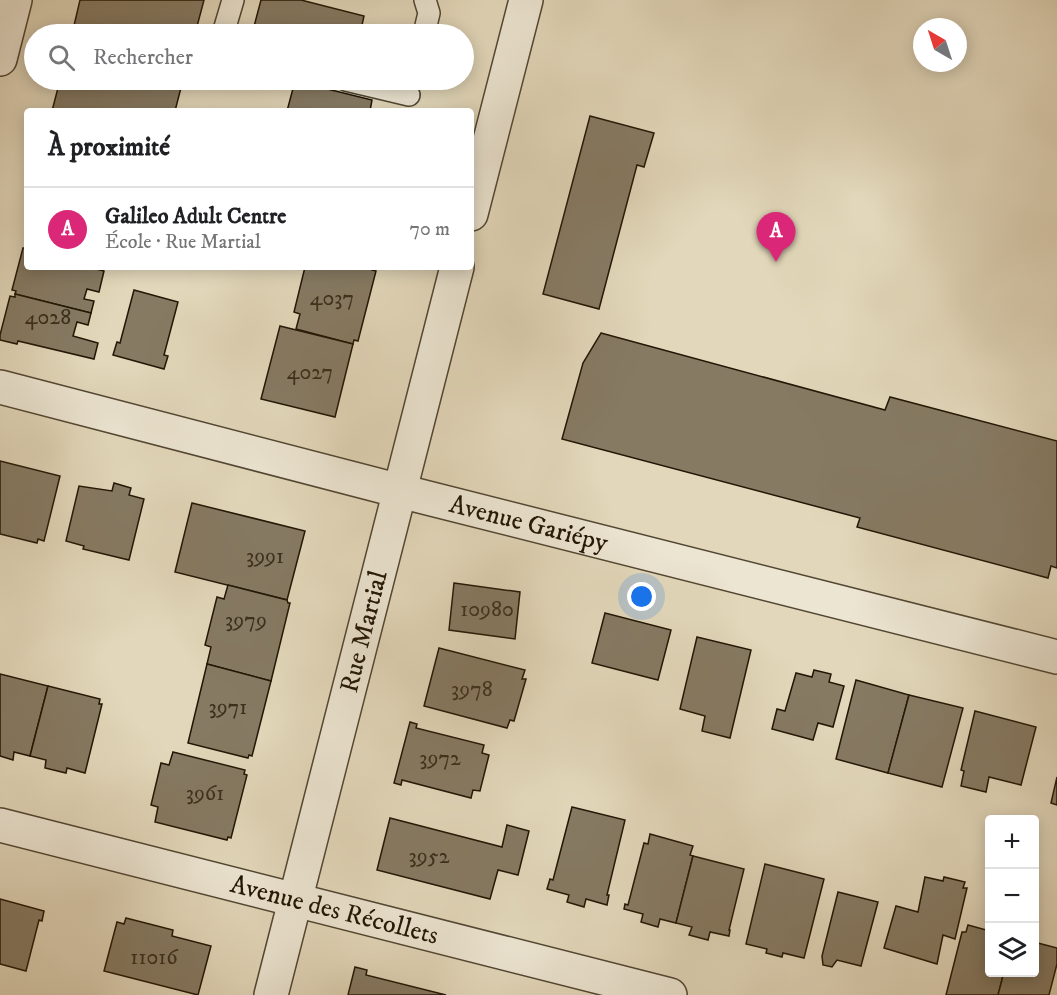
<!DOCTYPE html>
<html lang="fr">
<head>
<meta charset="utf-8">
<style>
  :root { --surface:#fff; --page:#f2f2f2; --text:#202124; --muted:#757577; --line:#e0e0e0; --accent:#db2777 }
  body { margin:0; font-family:"IM FELL DW Pica",serif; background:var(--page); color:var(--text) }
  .controls { position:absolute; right:18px; bottom:18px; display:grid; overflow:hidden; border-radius:6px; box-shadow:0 3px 15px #0003 }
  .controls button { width:54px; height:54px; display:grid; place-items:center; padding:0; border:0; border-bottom:2px solid var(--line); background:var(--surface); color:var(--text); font:30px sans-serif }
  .compass { position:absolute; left:913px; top:18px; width:54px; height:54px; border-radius:50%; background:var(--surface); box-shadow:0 3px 15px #0003; rotate:321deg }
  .you { position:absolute; left:642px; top:597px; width:21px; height:21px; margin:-15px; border:4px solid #fff; border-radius:50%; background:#1a73e8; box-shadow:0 0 0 9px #1a73e833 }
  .badge { display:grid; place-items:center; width:39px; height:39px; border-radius:50%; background:var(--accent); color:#fff; font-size:20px; font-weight:700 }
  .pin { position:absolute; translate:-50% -50px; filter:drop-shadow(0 2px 3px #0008) }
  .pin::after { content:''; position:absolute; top:32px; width:21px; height:18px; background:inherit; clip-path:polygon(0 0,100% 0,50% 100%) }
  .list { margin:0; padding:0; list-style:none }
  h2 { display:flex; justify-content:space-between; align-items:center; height:78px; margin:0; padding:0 24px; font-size:26px }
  h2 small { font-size:20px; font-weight:400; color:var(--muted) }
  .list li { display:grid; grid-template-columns:39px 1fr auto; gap:18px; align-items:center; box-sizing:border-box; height:84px; padding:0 24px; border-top:2px solid var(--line) }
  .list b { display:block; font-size:22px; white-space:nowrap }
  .list p { margin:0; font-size:20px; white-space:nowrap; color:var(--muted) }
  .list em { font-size:20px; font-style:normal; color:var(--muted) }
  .icon { flex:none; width:33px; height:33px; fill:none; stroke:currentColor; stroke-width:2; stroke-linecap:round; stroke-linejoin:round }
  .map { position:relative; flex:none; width:1057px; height:995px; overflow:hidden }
  .search { position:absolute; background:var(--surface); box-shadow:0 3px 15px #0003; left:24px; top:24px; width:450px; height:66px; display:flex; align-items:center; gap:15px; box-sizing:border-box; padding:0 21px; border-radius:33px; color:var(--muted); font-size:22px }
  .panel { position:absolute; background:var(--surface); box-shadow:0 3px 15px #0003; left:24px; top:108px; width:450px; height:162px; border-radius:6px }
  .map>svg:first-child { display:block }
  .building { fill:#867a63; stroke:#221605; stroke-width:1.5 }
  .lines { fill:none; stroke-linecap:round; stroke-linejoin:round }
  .lane-casing { stroke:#524632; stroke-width:24 }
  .street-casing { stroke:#524632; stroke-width:36 }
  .lane { stroke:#ece5d2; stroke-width:21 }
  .street { stroke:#ece5d2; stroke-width:33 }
  .labels { text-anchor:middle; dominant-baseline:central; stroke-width:5; stroke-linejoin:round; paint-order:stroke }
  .number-label { font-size:22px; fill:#3b2f1c }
  .street-label { font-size:26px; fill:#221605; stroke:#ece5d2 }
</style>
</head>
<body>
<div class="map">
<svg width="1057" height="995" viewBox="0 0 1057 995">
  <rect width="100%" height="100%" fill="#e2d7ba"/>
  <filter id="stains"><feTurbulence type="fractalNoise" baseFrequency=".00333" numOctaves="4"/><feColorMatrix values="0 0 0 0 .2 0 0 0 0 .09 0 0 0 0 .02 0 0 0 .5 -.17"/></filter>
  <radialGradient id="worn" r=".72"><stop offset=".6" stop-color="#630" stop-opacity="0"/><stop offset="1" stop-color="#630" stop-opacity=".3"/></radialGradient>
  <g class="building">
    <path d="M80,0H204L195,34H72Z"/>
    <path d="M261,0H301L364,16L360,34H252Z"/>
    <path d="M60,80H183L175,111H52Z"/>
    <path d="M295,81L372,100L370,111H287Z"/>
    <path d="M590,116L654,133L644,167L637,165L599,309L543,294Z"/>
    <path d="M23,248L27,249V267H89L104,271L99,292L87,289L84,299L94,301L91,313L15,294L16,291L12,290Z"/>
    <path d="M305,267H373L372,270L376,271L358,341L354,340L353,344L296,329L300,314L294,312Z"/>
    <path d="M134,290L178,302L164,355L168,356L164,369L113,355L117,342L120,343Z"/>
    <path d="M15,294L91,313L88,325L77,322L73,336L98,343L94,359L18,341L17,344L0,340V335L10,296L15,297Z"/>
    <path d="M280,326L353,344L335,417L261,399Z"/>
    <path d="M601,333L885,410L890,397L1057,441V568L1051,566L1048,578L857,527L860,518L562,439L583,363Z"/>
    <path d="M0,461L60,476L44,541L38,539L37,543L0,534Z"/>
    <path d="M114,483L131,488L129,495L144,499L129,560L83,549L84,546L66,541L79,486L112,491Z"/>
    <path d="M192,503L305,531L287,600L175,572Z"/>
    <path d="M454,583L520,592L515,639L449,630Z"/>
    <path d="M228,585L287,600L288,603H290L271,681L207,664L211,647L205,645L217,597L224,599Z"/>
    <path d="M605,613L671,630L658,680L592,663Z"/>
    <path d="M697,637L751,650L730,738L702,731L705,716L680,709Z"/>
    <path d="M439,648L525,670L522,679H526L514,721L510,720L507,728L424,706Z"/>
    <path d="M207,664L271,681L252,756L249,755L248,758L188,743Z"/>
    <path d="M814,670L831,674L829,682L844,686L833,727L818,723L813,740L772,729L777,709L785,711L796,673L812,677Z"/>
    <path d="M0,674L48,686L30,756L14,752L13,760L0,756Z"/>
    <path d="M856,680L909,695L888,773L836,759Z"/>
    <path d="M48,686L100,699L99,704H102L85,773L67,768L66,773L45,768L46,760L30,756Z"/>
    <path d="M909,695L963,708L942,787L888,773Z"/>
    <path d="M975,711L1036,727L1021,785L989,777L986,792L961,786L964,771L961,770Z"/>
    <path d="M410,722L417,724L416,728L484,745L482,753L489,755L480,791L473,790L471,798L402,780L401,785L394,783Z"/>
    <path d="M173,752L245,770L244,774L247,775L231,838L228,837L227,840L155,822L158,807L151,805L161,763L169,765Z"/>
    <path d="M1057,777V805L1051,803Z"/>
    <path d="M572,807L625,820L607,895H609L607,905L586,899L584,907L567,902L569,895L547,889L550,879L553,880Z"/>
    <path d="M390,818L502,847L507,825L529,831L518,875L498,870L490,899L377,870Z"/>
    <path d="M650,834L693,846L690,855L693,856L676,923L660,919L658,927L641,922L643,914L624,909L625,904L628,905L644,843L648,844Z"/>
    <path d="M693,856L744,869L729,930H730L729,936L710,932L708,940L689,935L692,927L676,923Z"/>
    <path d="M765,864L824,879L804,958L783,953L782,957L766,953L767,949L746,944Z"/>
    <path d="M925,877L943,881L944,877L965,882L963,888H967L955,939L943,935L937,964L884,948L896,906L918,912Z"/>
    <path d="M838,892L878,902L861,966L837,960L832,967L823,965L822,956Z"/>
    <path d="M0,899L44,911L42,921L39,920L26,971L0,964Z"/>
    <path d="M126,918L173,930L172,936L211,946L198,995L104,971L117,922L124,924Z"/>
    <path d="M968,925L990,931V972H1004L998,995H946L962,932H966Z"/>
    <path d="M1034,942L1057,948V964L1049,995H998L1004,972H1034Z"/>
    <path d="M355,967L367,970L366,975L446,995H348Z"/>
  </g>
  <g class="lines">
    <defs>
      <g id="lane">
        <path d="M223,34L233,0"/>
        <path d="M424,34L429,13L425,0"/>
        <path d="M346,80L409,95"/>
      </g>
      <g id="street">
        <path d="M0,59L15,0"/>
        <path d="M471,214L526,0"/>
        <path id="s1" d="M0,387L400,491L1057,657"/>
        <path id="s2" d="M0,825L670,995"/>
        <path id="s3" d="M271,995L457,267"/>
      </g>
    </defs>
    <use href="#lane" class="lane-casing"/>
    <use href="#street" class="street-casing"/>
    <use href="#lane" class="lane"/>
    <use href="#street" class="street"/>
  </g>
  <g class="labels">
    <g class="number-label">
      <text x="332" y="298">4037</text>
      <text x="48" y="317">4028</text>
      <text x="310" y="372">4027</text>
      <text x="265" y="556">3991</text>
      <text x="487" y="609">10980</text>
      <text x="246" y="620">3979</text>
      <text x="472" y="689">3978</text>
      <text x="228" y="707">3971</text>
      <text x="440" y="758">3972</text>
      <text x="205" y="793">3961</text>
      <text x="429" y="856">3952</text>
      <text x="154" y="957">11016</text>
    </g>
    <g class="street-label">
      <text stroke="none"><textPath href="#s1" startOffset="546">Avenue Gariépy</textPath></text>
      <text stroke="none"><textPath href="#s3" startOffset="375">Rue Martial</textPath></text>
      <text stroke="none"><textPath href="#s2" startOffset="345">Avenue des Récollets</textPath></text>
    </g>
  </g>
  <rect width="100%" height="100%" filter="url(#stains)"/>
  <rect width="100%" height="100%" fill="url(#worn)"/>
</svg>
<div class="controls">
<button>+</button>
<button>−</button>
<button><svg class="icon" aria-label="layers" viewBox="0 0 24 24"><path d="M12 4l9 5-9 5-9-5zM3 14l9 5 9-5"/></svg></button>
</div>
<svg class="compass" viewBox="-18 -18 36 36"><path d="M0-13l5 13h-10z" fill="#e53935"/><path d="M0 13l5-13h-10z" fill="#757577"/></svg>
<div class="you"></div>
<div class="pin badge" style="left:776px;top:262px">A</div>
<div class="search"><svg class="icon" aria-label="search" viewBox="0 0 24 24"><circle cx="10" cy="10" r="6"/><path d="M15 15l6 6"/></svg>Rechercher</div>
<section class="panel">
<h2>À proximité<small></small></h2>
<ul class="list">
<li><span class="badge">A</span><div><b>Galileo Adult Centre</b><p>École · Rue Martial</p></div><em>70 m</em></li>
</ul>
</section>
</div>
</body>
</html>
